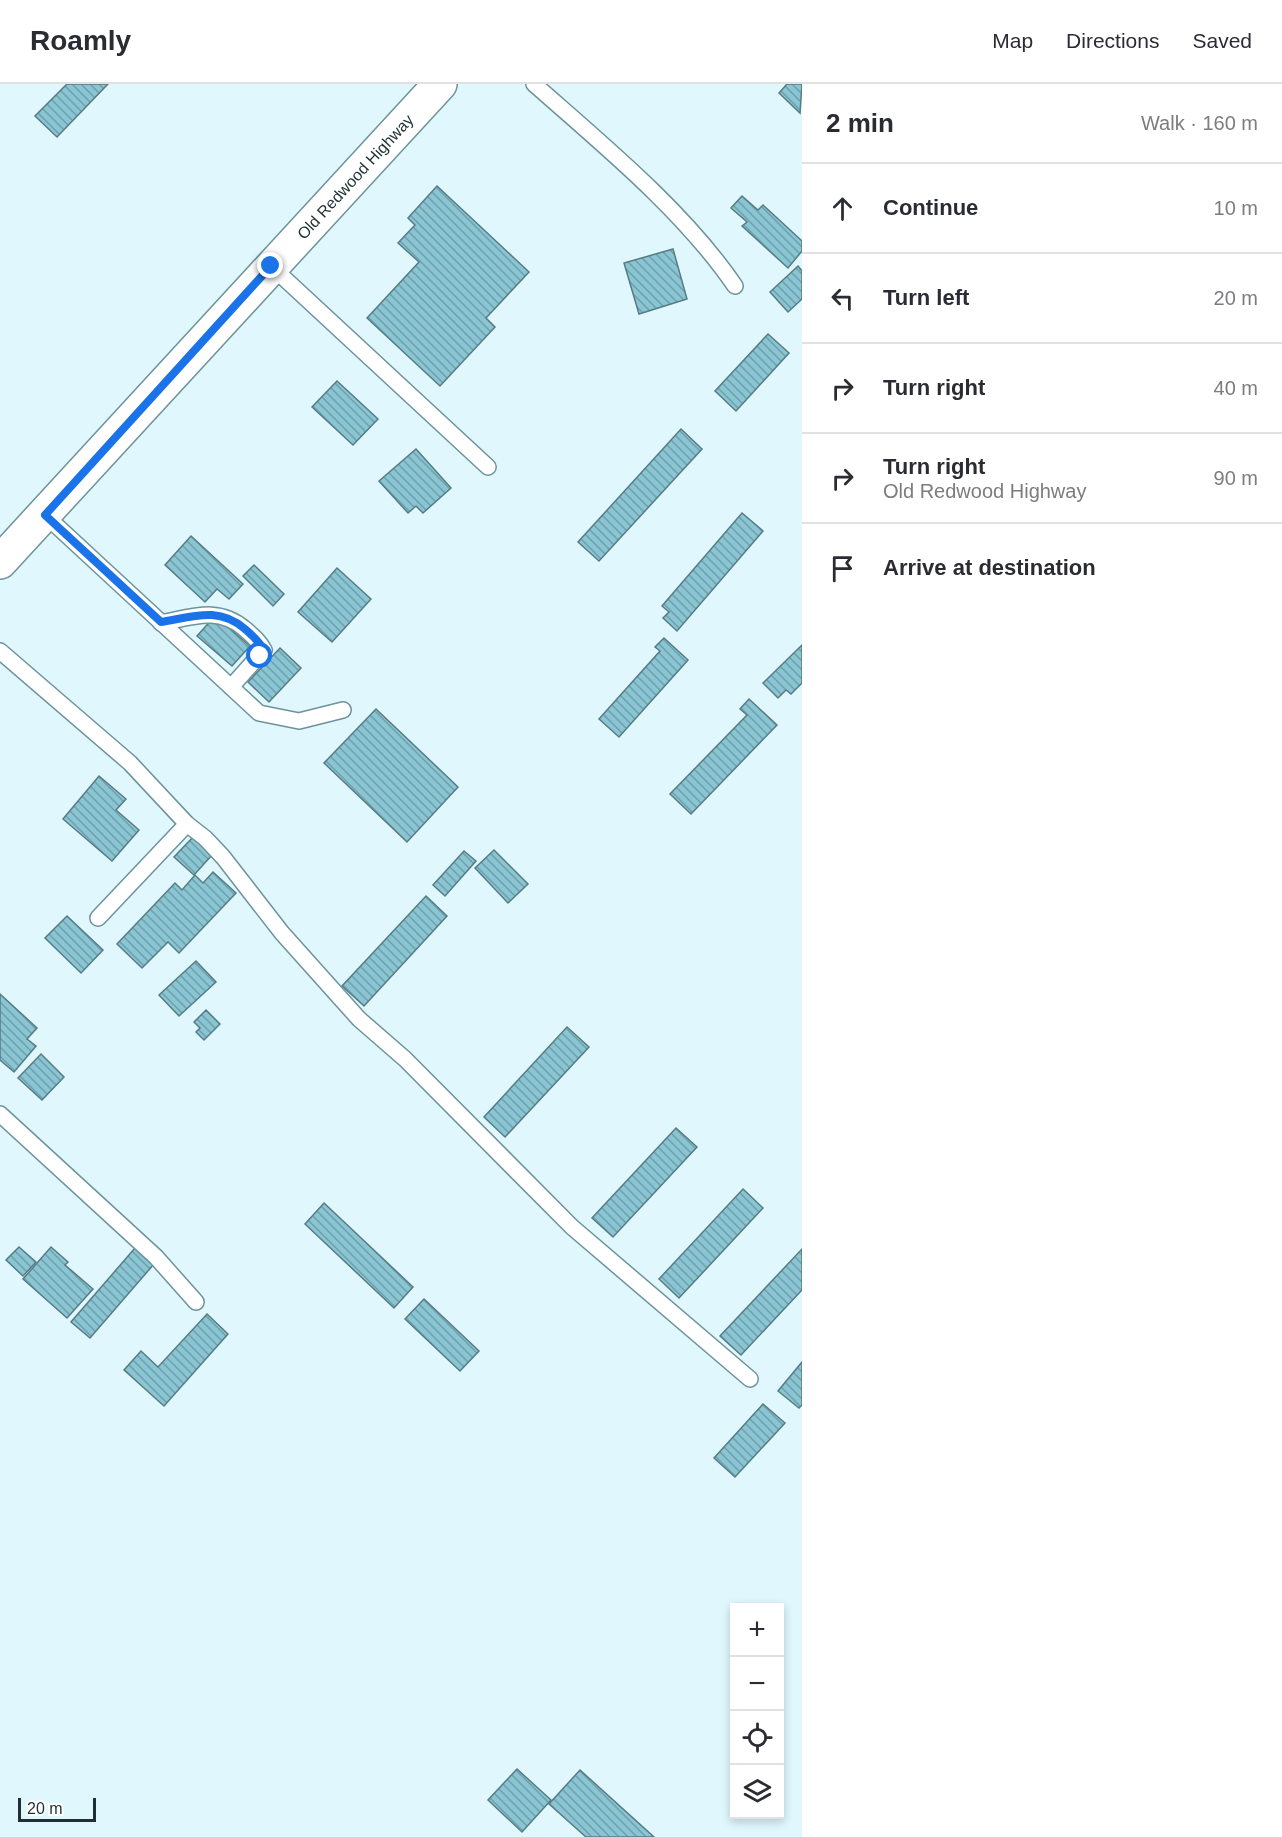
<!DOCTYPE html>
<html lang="en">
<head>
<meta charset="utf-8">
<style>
  :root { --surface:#fff; --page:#f2f2f3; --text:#2b2b33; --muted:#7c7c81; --line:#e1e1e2 }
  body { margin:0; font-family:Helvetica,sans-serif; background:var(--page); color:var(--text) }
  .controls { position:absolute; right:18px; bottom:18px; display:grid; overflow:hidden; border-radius:0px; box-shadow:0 3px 9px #0003 }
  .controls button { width:54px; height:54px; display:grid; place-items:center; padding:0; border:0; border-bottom:2px solid var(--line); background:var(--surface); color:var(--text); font:30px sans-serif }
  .scale { position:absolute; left:18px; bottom:15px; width:78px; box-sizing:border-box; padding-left:6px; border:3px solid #1f2f32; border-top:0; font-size:16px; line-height:21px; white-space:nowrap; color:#1f2f32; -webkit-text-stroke:4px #fff; paint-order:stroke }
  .stop { position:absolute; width:18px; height:18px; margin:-14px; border:4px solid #1a73e8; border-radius:50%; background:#fff }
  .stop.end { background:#1a73e8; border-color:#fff; box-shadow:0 2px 6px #0008 }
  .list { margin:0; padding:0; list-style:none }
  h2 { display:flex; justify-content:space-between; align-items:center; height:78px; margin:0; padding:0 24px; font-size:26px }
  h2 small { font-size:20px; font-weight:400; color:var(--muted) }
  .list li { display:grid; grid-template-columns:39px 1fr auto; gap:18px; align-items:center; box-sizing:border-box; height:90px; padding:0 24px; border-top:2px solid var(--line) }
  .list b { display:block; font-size:22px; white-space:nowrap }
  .list p { margin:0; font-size:20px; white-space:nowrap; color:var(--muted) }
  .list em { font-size:20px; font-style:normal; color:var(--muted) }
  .icon { flex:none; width:33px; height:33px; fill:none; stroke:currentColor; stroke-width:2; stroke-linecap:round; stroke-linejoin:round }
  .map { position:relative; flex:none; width:802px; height:1753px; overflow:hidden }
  header { display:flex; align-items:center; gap:36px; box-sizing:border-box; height:84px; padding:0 30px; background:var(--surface); border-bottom:2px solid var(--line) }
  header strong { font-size:28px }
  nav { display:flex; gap:33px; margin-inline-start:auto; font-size:21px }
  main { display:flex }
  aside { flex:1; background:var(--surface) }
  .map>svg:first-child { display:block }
  .building { fill:url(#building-back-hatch); stroke:#577c84; stroke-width:1.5 }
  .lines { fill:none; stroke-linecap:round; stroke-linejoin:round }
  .lane-casing { stroke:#6d939b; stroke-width:18 }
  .secondary-casing { stroke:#6d939b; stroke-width:36 }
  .lane { stroke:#fff; stroke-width:15 }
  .secondary { stroke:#fff; stroke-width:33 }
  .route { stroke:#1a73e8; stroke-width:8 }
  .labels { text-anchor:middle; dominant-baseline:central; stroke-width:4.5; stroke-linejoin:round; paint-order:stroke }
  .street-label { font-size:16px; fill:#1f2f32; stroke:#fff }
</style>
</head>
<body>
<header>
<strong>Roamly</strong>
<nav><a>Map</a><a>Directions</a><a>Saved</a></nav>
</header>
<main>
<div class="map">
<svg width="802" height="1753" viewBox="0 0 802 1753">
  <defs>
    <pattern id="building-back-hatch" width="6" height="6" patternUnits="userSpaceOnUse" patternTransform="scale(1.5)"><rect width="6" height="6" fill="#89c5d2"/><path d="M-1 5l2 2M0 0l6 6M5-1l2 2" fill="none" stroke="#6fa0ab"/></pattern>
  </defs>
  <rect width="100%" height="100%" fill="#e0f7fd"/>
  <g class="building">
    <path d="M67,0H108L57,53L35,32Z"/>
    <path d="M787,0H802L800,29L779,9Z"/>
    <path d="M437,102L529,188L486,234L495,243L440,302L367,234L419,178L398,159L415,141L408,134Z"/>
    <path d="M742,112L758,126L763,121L802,157V167L788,184L742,142L747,138L731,124Z"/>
    <path d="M673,165L687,215L639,230L624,179Z"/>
    <path d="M798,182L802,187V215L788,228L770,208Z"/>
    <path d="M768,250L789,269L736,327L715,307Z"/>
    <path d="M337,297L378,335L353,361L312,323Z"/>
    <path d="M681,345L702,365L599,477L578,458Z"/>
    <path d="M416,365L451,404L423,429L416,422L408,429L379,397Z"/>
    <path d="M742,429L763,447L677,547L663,534L669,528L662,522Z"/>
    <path d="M191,452L243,500L229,515L217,505L205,518L165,481Z"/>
    <path d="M254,481L284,510L273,522L243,492Z"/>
    <path d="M337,484L371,515L332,558L298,528Z"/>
    <path d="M215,532L250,562L232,582L197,552Z"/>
    <path d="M664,554L688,576L619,653L599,635L660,567L655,563Z"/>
    <path d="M802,561V599L791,610L786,606L778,614L763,599Z"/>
    <path d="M280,564L301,584L269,618L248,598Z"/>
    <path d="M749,615L777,641L691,730L670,710L747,631L740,625Z"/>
    <path d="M376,625L458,703L407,758L324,679Z"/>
    <path d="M99,692L126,715L116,726L139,746L112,777L63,735Z"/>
    <path d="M193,753L212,771L194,791L174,773Z"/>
    <path d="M494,766L528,800L508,819L475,784Z"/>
    <path d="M464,767L476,777L445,812L433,801Z"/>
    <path d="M213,788L236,809L179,869L168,858L142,884L117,860L175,799L182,806L195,791L203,799Z"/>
    <path d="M426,812L447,832L364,922L342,902Z"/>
    <path d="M67,832L103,866L81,889L45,854Z"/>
    <path d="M196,877L216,898L179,932L159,911Z"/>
    <path d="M0,910L37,944L27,955L36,962L14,988L0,976Z"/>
    <path d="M206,926L220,940L204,956L196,948L200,944L194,938Z"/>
    <path d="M567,943L589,963L505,1053L484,1033Z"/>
    <path d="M41,970L64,993L42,1016L18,994Z"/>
    <path d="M676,1044L697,1063L613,1153L592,1134Z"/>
    <path d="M743,1105L763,1124L679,1214L659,1195Z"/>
    <path d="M324,1119L413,1203L394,1224L305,1140Z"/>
    <path d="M19,1163L36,1178L23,1192L6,1176Z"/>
    <path d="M51,1163L68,1178L65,1181L93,1205L67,1234L23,1195Z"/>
    <path d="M135,1164L154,1180L90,1254L71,1238Z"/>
    <path d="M802,1165V1206L741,1271L720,1252Z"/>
    <path d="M424,1215L479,1267L460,1287L405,1235Z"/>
    <path d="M207,1230L228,1250L164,1322L124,1286L141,1267L158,1283Z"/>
    <path d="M802,1278V1321L799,1324L778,1307Z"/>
    <path d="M763,1320L785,1339L735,1393L714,1374Z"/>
    <path d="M517,1685L551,1716L522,1748L488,1716Z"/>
    <path d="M580,1686L654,1753H586L549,1720Z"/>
  </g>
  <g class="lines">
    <defs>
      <g id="lane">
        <path d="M534,0C602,60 684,127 735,202"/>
        <path d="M271,182L488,383"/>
        <path d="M45,431L259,629L299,637L343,626"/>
        <path d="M161,539C193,533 218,522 245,545C253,552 259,557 264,566L231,603"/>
        <path d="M0,567L130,679L187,740L205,754L223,773L282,849L359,935L405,975L572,1143L750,1295"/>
        <path d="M98,834L187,740"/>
        <path d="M0,1030L156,1173L196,1218"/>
      </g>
      <g id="secondary">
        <path id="s1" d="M0,478L440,0"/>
      </g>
    </defs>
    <use href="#lane" class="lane-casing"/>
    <use href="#secondary" class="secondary-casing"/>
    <use href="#lane" class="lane"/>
    <use href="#secondary" class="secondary"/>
  </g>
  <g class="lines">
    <path class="route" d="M260,572L264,566C259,557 253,552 245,545C218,522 193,533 161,538L45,431L271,182"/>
  </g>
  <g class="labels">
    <g class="street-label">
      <text stroke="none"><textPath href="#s1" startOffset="524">Old Redwood Highway</textPath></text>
    </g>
  </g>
</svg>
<div class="controls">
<button>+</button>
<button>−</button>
<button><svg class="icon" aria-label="locate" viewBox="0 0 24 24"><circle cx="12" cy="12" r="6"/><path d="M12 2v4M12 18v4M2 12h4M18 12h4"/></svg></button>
<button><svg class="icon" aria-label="layers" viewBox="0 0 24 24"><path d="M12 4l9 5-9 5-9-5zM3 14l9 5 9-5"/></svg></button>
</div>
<div class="scale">20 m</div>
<div class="stop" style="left:260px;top:572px"></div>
<div class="stop end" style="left:271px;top:182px"></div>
</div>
<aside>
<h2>2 min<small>Walk · 160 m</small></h2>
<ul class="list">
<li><svg class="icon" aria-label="ahead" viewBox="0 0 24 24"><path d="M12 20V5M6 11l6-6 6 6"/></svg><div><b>Continue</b></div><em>10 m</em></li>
<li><svg class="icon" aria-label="left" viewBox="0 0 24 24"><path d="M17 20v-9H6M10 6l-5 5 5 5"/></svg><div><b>Turn left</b></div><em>20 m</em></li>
<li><svg class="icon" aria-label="right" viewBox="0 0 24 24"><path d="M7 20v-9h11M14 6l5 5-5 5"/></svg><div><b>Turn right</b></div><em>40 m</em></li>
<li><svg class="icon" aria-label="right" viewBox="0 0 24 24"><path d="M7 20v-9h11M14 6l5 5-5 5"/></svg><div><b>Turn right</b><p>Old Redwood Highway</p></div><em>90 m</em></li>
<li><svg class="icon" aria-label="arrive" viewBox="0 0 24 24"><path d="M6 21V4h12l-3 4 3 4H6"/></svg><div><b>Arrive at destination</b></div></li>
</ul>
</aside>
</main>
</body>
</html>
